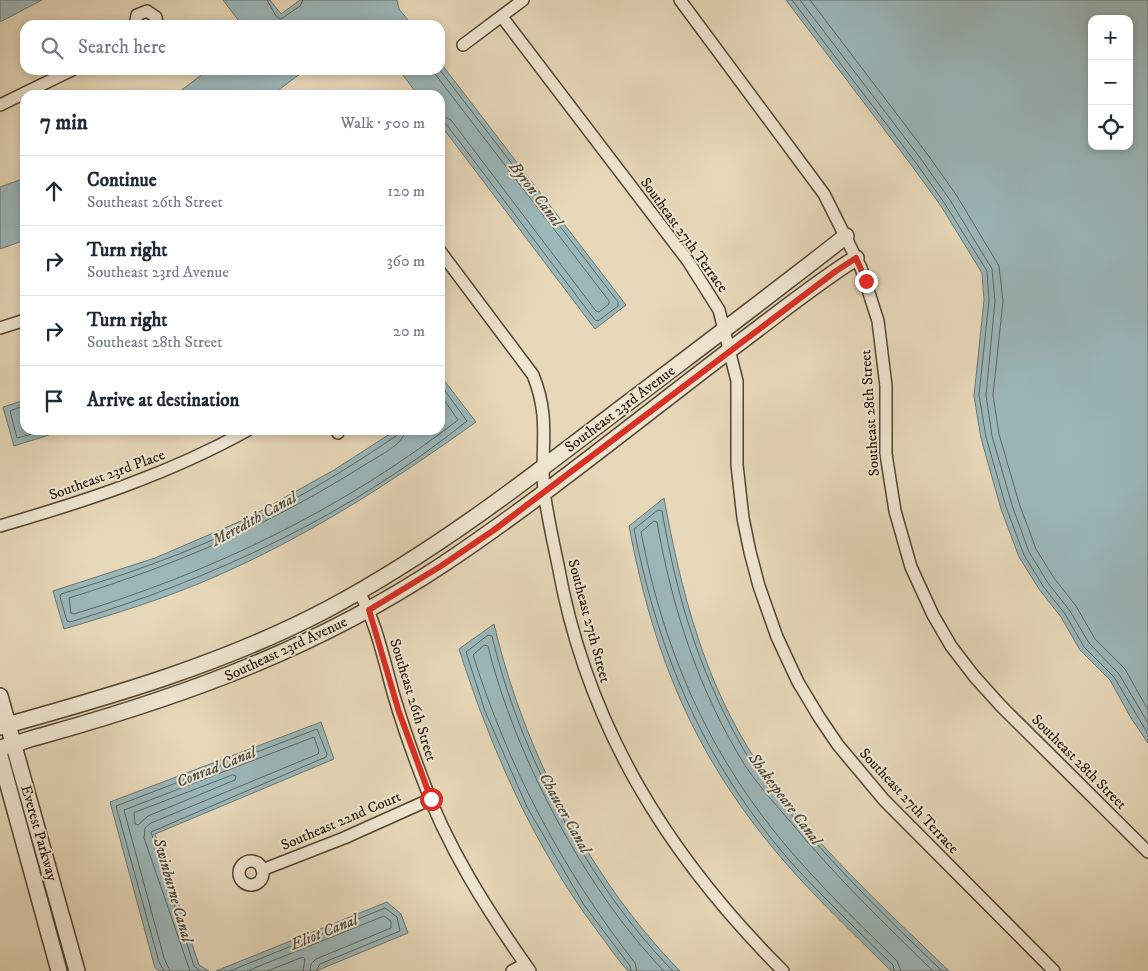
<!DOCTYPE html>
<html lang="en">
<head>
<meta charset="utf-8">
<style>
  :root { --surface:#fff; --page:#f2f2f3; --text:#1f2937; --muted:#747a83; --line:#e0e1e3 }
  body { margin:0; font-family:"IM FELL DW Pica",serif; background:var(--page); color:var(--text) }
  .controls { position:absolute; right:15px; top:15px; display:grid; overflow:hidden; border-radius:10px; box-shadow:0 2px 8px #0003 }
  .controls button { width:45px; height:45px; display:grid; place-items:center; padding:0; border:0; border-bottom:1px solid var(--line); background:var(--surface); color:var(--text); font:25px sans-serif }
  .stop { position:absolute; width:15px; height:15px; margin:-11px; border:4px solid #d93025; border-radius:50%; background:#fff }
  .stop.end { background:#d93025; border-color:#fff; box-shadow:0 1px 5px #0008 }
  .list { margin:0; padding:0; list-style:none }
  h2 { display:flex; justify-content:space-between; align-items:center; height:65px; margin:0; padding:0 20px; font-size:21px }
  h2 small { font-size:16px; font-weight:400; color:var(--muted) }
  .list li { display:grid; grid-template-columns:32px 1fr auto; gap:15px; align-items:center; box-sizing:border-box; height:70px; padding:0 20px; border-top:1px solid var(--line) }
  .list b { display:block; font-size:19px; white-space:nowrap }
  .list p { margin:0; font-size:16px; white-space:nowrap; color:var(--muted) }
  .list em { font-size:16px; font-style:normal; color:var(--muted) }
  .icon { flex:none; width:28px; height:28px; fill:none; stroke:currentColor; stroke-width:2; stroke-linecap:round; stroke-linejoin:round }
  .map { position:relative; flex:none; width:1148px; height:971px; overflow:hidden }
  .search { position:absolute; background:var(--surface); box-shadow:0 2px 8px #0003; left:20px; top:20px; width:425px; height:55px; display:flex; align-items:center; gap:12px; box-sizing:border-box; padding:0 18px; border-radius:15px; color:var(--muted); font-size:19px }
  .panel { position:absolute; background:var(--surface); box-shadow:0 2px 8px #0003; left:20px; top:90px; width:425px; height:345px; border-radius:15px }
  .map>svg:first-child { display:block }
  .water { fill:#9bb7ba; stroke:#6b7671; fill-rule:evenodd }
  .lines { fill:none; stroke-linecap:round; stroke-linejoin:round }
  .shore { stroke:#5e665e; stroke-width:1 }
  .minor-casing { stroke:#534530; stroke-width:14 }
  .tertiary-casing { stroke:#534530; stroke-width:18 }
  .minor { stroke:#efe6d2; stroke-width:11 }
  .tertiary { stroke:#efe6d2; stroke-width:15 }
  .route { stroke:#d93025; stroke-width:6 }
  .labels { text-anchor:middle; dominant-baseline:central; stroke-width:4; stroke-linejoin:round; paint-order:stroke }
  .street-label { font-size:15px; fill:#221403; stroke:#efe6d2 }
  .water-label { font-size:16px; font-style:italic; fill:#4c4d43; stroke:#efe6d2 }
</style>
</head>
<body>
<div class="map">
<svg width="1148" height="971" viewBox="0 0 1148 971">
  <rect width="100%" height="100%" fill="#e7d8b9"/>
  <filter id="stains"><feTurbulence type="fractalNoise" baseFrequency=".004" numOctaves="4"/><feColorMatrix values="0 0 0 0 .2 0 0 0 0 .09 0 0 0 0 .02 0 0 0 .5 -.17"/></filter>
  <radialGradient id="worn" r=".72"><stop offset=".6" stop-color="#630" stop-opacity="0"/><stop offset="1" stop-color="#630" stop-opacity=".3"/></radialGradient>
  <g class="water">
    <path d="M0,0H42L0,22Z"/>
    <path d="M223,0H270L281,14L300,0H397L399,9L412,25H242Z"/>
    <path d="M786,0H1148V743L1131,718L1110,680L1080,650L1061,617L1039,589L1019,557L1001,509L981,438L974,396L984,300L982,273L941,206L912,166ZM1092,19H1129V146H1092Z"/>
    <path d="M440,62L626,305L595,329L440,124V95H418L399,70H440Z"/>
    <path d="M208,70H305L272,95H175Z"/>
    <path d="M25,178V240L0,249V187Z"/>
    <path d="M440,375L476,422C392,482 307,537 212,578C164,599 114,614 64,629L53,591L155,558L248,518L334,470L396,430H440Z"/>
    <path d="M25,400V430H65L14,446L3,407Z"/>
    <path d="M664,498C681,591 704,682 757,762C807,838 883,907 949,971H891C849,929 805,888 768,842C689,744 652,648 629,526Z"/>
    <path d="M494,624C524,751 589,878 680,971H628C617,959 608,945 598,932C534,847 491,749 459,649Z"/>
    <path d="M321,722L334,759L155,834L199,965L209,971H159L155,968L110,802Z"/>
    <path d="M387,902L401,914L408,933L316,971H216Z"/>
  </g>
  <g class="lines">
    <g class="shore">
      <path d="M267,0L276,16L281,19L300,6L303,0"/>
      <path d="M792,0L916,163L945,204L987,271L989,300L979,395L986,437L1006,507L1024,555L1043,586L1065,614L1084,647L1114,677L1148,734"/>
      <path d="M800,0L921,159L950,200L992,269L995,301L986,395L992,436L1012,505L1029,552L1048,583L1070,611L1089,643L1119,674L1148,723"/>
      <path d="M810,0L928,155L957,196L999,266L1003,301L993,395L999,434L1019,503L1036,549L1054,578L1076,606L1095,639L1125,669L1148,710"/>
      <path d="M432,70L609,301V304L599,312L596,311L451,120L440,115"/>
      <path d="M440,70L618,302V306L598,321L595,320L446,124L440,122"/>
      <path d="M25,405L10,411L17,438L48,430"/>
      <path d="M399,430L396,436C321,487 241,532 155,563C124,575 93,584 61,594L60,597L67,621L70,622C213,579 350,515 467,421L440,384"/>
      <path d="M405,430C404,445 378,456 366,464C270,525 178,564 69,598L71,613L74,614C213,572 343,509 458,420L440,394"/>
      <path d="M233,775L236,776L235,780L148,816L138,825L135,824L134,813Z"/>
      <path d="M164,971L159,962L116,806L317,729L327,754L326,757L151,832L194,966L200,971"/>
      <path d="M170,971L164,958L124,810L314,737L319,751L318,754L151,823L145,828L144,838L190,971"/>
      <path d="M230,971L385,908L397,917L400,931L320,964L316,971"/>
      <path d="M247,971L384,916L391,921V928L316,959L311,964L310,971"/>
      <path d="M267,971L303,957L305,959L303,971"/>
      <path d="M631,971L630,966L584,905L527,807L485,711L466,652L488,635L492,636C519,752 589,886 673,971"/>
      <path d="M637,971L635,963C562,869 509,769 473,655L484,645L488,646C514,754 586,891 664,971"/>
      <path d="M894,971L893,965C861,934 828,902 797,869C707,768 660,661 634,529L658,510L662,511C678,604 702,681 751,762C763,783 780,800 795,819C841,873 891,922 942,971"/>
      <path d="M901,971L897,961C865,929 832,898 802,864C715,768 665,659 641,532L654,521L657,522C672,608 699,692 746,767C759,786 774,803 789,820C833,874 883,922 933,971"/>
    </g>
    <defs>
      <g id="minor">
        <path d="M680,0L824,194L861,268L878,321L886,386V454L895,511L911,567L933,615L951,646L974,676L1001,706L1148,852"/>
        <path d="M502,17L688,261L719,310L737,381V465L743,518L750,552L759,586L777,637L798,682L819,717L838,745L884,800L1054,971"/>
        <path d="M135,25L137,15L147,11L156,17L157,25"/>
        <path d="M463,45L523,0"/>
        <path d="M0,105L72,70"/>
        <path d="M440,251L533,375C551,419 540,447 544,491C547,514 553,541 558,565C587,727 668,856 783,971"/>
        <path d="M0,328L25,320"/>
        <path d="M336,430L338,433"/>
        <path d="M0,526C86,501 169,474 248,430"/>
        <path d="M359,592C377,624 384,661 394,696C402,723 411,749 421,775C446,846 487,910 530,971"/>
        <circle cx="251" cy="873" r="12"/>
        <path d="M262,870L344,838L431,799"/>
        <path d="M512,971L525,964"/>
      </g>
      <g id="tertiary">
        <path d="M0,696L77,971"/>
        <path d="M0,727C112,696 223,664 326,610C433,553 526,481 621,408C696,351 772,294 846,236"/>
        <path d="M0,748C16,744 32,738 48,734C190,694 318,647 442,565C550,493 651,409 755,331C788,306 821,280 856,258"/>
        <path d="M0,756L59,971"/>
      </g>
    </defs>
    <use href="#minor" class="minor-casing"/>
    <use href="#tertiary" class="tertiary-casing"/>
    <use href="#minor" class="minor"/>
    <use href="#tertiary" class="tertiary"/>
  </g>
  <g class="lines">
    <path class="route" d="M431,799L399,712L369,610L441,566L494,530L836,271L856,258L866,281"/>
  </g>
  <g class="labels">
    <g class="street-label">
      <text transform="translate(684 235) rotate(54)">Southeast 27th Terrace</text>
      <text transform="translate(620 409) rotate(-37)">Southeast 23rd Avenue</text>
      <text transform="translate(870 413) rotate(-94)">Southeast 28th Street</text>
      <text transform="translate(107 475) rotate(-20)">Southeast 23rd Place</text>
      <text transform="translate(589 621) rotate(75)">Southeast 27th Street</text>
      <text transform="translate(286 649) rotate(-25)">Southeast 23rd Avenue</text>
      <text transform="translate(413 700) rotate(73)">Southeast 26th Street</text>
      <text transform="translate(1079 762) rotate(45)">Southeast 28th Street</text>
      <text transform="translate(909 801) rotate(47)">Southeast 27th Terrace</text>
      <text transform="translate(341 821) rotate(-23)">Southeast 22nd Court</text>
      <text transform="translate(39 833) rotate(74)">Everest Parkway</text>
    </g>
    <g class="water-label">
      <text transform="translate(536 194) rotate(53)">Byron Canal</text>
      <text transform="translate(254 519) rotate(-29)">Meredith Canal</text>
      <text transform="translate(216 767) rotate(-22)">Conrad Canal</text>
      <text transform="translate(785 799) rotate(53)">Shakespeare Canal</text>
      <text transform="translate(565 813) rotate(61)">Chaucer Canal</text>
      <text transform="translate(173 890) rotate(74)">Swinburne Canal</text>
      <text transform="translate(324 932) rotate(-22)">Eliot Canal</text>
    </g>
  </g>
  <rect width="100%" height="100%" filter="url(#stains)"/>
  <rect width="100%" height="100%" fill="url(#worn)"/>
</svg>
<div class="controls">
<button>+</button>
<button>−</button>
<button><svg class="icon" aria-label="locate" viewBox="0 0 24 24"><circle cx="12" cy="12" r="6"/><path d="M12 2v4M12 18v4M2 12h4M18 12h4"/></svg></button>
</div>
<div class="stop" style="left:431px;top:799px"></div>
<div class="stop end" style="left:866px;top:281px"></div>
<div class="search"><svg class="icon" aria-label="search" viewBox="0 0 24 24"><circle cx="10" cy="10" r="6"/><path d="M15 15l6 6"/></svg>Search here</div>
<section class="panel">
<h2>7 min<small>Walk · 500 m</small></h2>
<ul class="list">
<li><svg class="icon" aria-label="ahead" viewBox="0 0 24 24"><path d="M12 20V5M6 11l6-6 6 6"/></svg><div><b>Continue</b><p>Southeast 26th Street</p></div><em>120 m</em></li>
<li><svg class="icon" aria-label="right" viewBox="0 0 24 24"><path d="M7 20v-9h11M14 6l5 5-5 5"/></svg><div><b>Turn right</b><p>Southeast 23rd Avenue</p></div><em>360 m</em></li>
<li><svg class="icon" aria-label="right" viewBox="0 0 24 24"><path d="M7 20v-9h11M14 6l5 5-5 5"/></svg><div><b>Turn right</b><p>Southeast 28th Street</p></div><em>20 m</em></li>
<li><svg class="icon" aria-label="arrive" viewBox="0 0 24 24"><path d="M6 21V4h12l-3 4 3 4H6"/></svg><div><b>Arrive at destination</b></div></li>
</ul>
</section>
</div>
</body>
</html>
